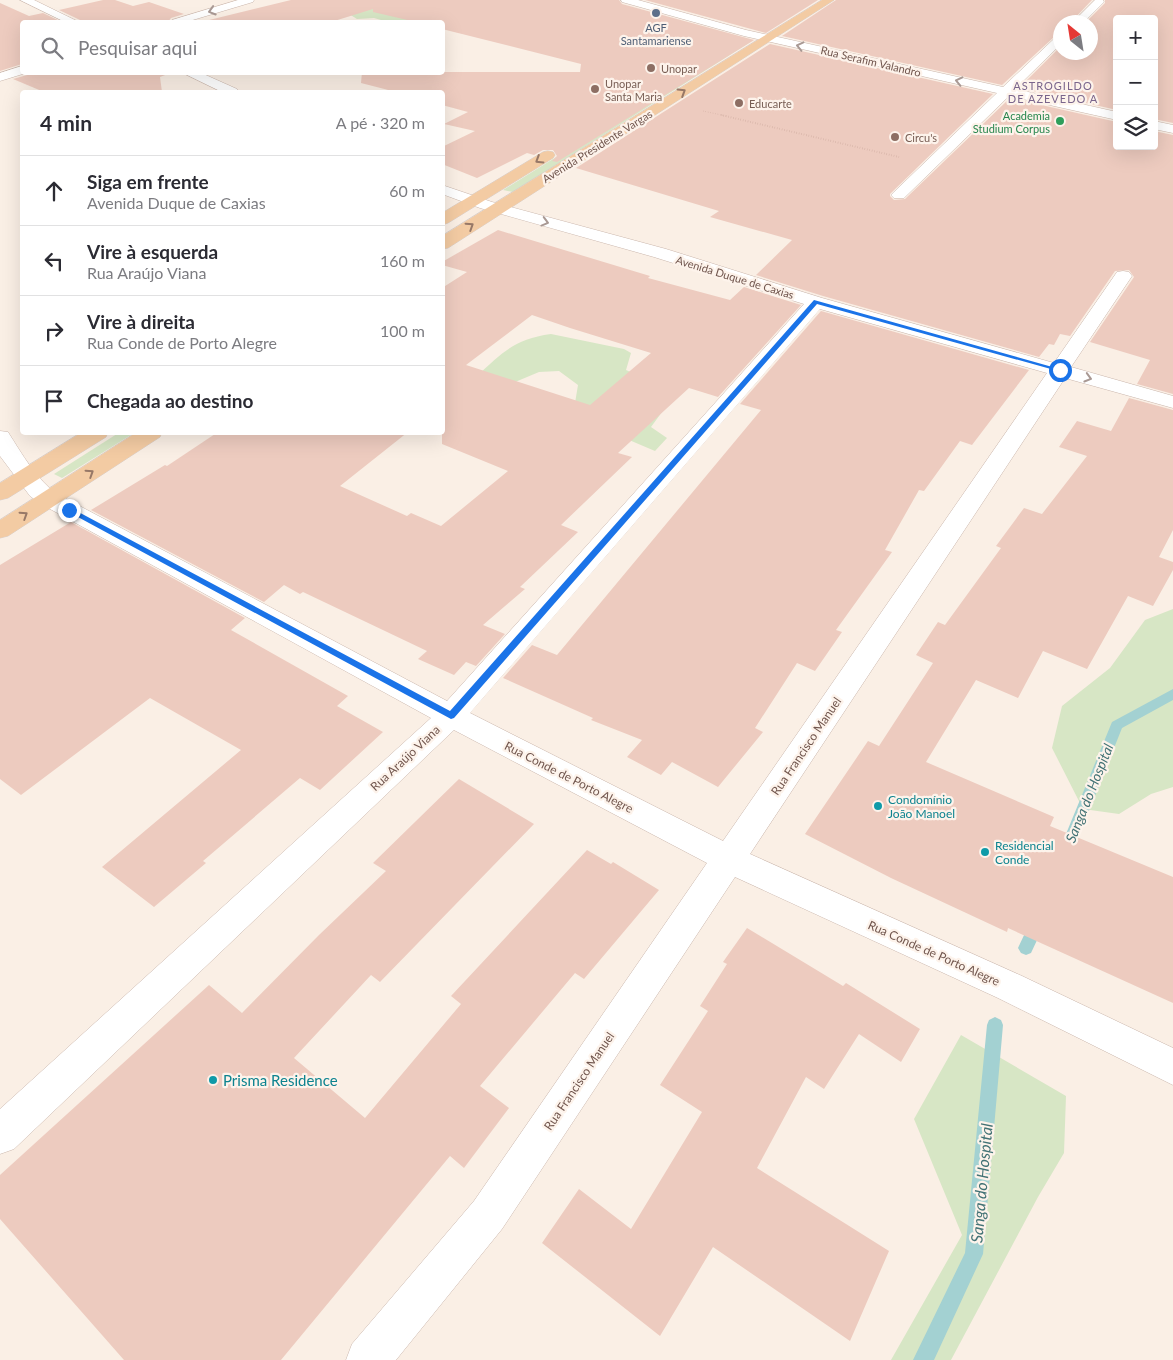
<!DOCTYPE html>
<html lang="pt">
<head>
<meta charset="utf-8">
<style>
  :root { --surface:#fff; --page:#f7f7f7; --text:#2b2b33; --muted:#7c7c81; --line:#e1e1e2 }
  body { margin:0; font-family:Lato,sans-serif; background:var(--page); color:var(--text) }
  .controls { position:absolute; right:15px; top:15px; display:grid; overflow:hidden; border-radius:5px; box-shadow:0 5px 20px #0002 }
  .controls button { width:45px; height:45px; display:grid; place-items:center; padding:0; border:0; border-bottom:1px solid var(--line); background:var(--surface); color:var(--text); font:25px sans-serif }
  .compass { position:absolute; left:1053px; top:15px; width:45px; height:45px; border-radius:50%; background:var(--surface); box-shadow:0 5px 20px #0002; rotate:330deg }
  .stop { position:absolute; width:15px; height:15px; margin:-11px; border:4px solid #1a73e8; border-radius:50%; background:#fff }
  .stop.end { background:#1a73e8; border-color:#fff; box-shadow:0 1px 5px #0008 }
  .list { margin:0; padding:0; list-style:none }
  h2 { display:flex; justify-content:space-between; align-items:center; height:65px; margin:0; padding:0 20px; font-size:21px }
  h2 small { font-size:16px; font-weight:400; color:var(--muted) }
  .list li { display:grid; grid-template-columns:32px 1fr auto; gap:15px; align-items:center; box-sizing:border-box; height:70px; padding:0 20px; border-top:1px solid var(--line) }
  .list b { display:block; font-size:19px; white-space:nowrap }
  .list p { margin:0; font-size:16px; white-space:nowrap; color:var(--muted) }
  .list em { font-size:16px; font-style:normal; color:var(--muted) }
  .icon { flex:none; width:28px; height:28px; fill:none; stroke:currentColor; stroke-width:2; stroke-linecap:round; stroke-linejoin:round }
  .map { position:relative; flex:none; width:1173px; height:1360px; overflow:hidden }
  .search { position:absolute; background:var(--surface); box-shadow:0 5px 20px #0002; left:20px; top:20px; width:425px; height:55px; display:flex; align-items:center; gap:12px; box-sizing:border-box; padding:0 18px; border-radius:5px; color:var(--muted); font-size:19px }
  .panel { position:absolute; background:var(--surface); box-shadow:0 5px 20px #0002; left:20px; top:90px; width:425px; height:345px; border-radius:5px }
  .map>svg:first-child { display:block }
  .green { fill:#d7e6c5 }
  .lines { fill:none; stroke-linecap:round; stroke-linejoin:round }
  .stream { fill:#a3d1d2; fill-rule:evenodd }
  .building { fill:#edcbbf; fill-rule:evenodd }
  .minor-casing { stroke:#cab6ac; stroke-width:1 }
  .major-casing { stroke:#d7cfcd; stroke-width:1 }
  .path-far1 { stroke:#d1aea2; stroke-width:1; stroke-dasharray:0.5 2; stroke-linecap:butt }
  .path { stroke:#d1aea2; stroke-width:2; stroke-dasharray:0.5 2; stroke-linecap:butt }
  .minor { fill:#fff; fill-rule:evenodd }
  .major { fill:#f3cba3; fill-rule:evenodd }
  .oneway { stroke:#a99994 }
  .oneway2 { stroke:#977867 }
  .route { fill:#1a73e8 }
  .service-dot { fill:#5c6f8a; stroke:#fdf3eb; stroke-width:2 }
  .education-dot { fill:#8d6e63; stroke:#fdf3eb; stroke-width:2 }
  .leisure-dot { fill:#2e9e5b; stroke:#fdf3eb; stroke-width:2 }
  .culture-dot { fill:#0f9aa8; stroke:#fdf3eb; stroke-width:2 }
  .labels { text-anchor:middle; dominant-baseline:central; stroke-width:4.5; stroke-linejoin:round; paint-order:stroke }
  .far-service-label { font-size:11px; fill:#4e5e75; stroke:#fdf3eb }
  .far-street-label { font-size:11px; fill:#70554d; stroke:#fdf3eb }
  .far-education-label { font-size:11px; fill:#785e54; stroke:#fdf3eb; text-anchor:start }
  .far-neighbourhood-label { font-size:11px; letter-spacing:1px; fill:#7a658c; stroke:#fdf3eb }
  .far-leisure-label { font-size:11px; fill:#27864d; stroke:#fdf3eb; text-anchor:end }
  .street-label { font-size:12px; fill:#70554d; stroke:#fdf3eb }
  .culture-label { font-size:12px; fill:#0d838f; stroke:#fdf3eb; text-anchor:start }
  .water-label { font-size:14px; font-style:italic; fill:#427275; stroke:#fdf3eb }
  .near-culture-label { font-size:15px; fill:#0d838f; stroke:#fdf3eb; text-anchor:start }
  .near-water-label { font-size:16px; font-style:italic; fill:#427275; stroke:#fdf3eb }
</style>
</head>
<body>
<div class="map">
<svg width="1173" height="1360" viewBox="0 0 1173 1360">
  <rect width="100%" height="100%" fill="#faefe5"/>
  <g class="green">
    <path d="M350,4L418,17L401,22H388L374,18L357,19L338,7Z"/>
    <path d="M744,40L752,41L513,192L503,190Z"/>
    <path d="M551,334L624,349L631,353L626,370L637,375L662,412L651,427L667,438L655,451L622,437L574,409L578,385L559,371L539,372L494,391L477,376C503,352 515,339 551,334Z"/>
    <path d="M120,432L134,433L62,478L54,474Z"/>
    <path d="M1173,609V787L1151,794L1119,814L1083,809L1052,748L1062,706L1110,668L1145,620Z"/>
    <path d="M961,1035L1066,1096L1064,1153L1038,1197L951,1360H891L962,1235L914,1119Z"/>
  </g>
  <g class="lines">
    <g class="stream">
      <path d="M1173,689V700L1122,728L1073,851L1071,855L1066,857L1061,855L1059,851L1112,722Z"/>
      <path d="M1037,916L1042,918L1045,923L1031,953L1026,955L1021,953L1018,948L1032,918Z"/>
      <path d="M995,1017L1001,1020L1003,1025L983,1254L934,1360H913L965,1253L987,1025L989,1020Z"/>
    </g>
  </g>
  <g class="building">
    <path d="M103,0H115L133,6L149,2L184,14L171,18L168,22H81L80,20L59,10Z"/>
    <path d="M291,0H619L622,4L754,40L557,162L552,161L557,156L553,150H543L534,155L527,153L477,178L442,164V147L475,131L444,124L468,112L442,105V92H396L361,83L362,72H580L581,64L442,29V22H416L373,12V9L331,22H191L200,20L205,21Z"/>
    <path d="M645,0H818L766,33Z"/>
    <path d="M836,0H1092L1071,22H1060V33L1055,36L1002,85L782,36Z"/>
    <path d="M1105,0H1173V123L1154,119V19H1117V110L1019,88L1060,47V52H1090V22H1086L1105,3Z"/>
    <path d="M0,3L29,16L43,13L62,22H22V64L0,71Z"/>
    <path d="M770,44L993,94L890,194V196L894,200L905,199L1010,98L1117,122V146H1154V131L1173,135V394L1137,384L1150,360L1090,342L1134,277L1129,270L1115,271L1070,336L1060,334L1054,345L1049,344L1039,357L823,296L756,275L792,240L710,217L719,211L576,168Z"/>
    <path d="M28,72H173L160,77L162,92H44L13,79L27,75Z"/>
    <path d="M498,230L650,276L648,278L730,300L744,287L801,305L718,397L689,388L618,453L632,457L561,525L578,532L520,587L525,589L483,625L505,634L476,666L466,662L454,675L418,659L427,651L303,592L300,594L284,585L264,602L91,510L165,465L167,466L218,432H408L340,486L407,516L411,513L441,526L508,471L442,444V288L467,272L442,265V262ZM532,315L570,328L651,353L590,405L466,365Z"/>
    <path d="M821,311L1029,370L972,445L960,441L924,491L919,490L885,550L892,552L836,630L842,632L815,671L797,663L755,728L763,732L718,787L672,762L661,775L627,757L642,740L591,720L593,718L503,678L532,645L557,655L761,410L740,404Z"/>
    <path d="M1129,398L1173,410V530L1159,557L1173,562V570L1153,606L1128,596L1087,669L1043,651L1018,698L976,680L926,762L1054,817L1050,826L1173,877V1003L1008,928L1007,932L891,878L805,834L868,741L879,746L933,663L916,655L938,622L945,625L1001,548L996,546L1024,508L1042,514L1087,456L1059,447L1077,421L1111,431Z"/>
    <path d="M71,522L245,618L231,630L348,696L337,706L383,732L320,790L300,778L203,861L206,863L154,907L102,867L241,750L150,698L21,795L0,779V565Z"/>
    <path d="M459,779L534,824L380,982L371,975L294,1058L365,1118L461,1004L451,996L587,850L611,864L613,862L659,890L584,979L575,973L480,1086L509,1108L464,1168L450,1156L281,1360H124L0,1219V1175L209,985L242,1013L319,935L386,871L373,863Z"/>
    <path d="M747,928L843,986L846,983L920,1029L901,1062L859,1034L824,1089L806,1077L757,1168L889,1251L850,1341L713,1247L660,1336L542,1243L579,1189L631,1229L702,1112L660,1085L708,1011L700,1006L727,964L723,962Z"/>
  </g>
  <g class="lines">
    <defs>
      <g id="minor">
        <path d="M20,0H34L79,22H65Z"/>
        <path d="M238,0H254L253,2L186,22H170L172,20Z"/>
        <path d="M621,0H638L746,30L1003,87L1056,37L1060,35V45L1015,89L1117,112V120L1009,96L904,198H894L891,195L894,192L997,93L744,36L622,2Z"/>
        <path d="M1095,0H1103L1104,2L1084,22H1073Z"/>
        <path d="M22,66V72L26,73L0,81V73Z"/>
        <path d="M181,72H199L237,89L238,92H222Z"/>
        <path d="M1154,121L1173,125V133L1154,129Z"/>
        <path d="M442,185L492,202L666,249L822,298L1054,363L1117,272L1123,271L1129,272L1132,276L1071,367L1173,396V408L1065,378L750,854L1022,976L1173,1048V1085L998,998L735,877L502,1229L396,1360H346L352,1344L474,1201L707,863L454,730L14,1149L0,1154V1109L431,718L41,504L30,496L0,456V431L8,432C22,454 36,479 57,494L447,701L804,304L654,257L480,208L442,194ZM820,309L1047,373L723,841L470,713Z"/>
      </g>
      <g id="major">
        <path d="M822,0H834L448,248L442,249V236Z"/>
        <path d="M548,151L553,152L555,155L553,158L448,223L442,225V213L543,152Z"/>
        <path d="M82,432H108L106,437L8,498L0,500V483Z"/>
        <path d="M137,432H162L160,437L8,536L0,538V520Z"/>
      </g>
    </defs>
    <use href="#minor" class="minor-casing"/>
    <use href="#major" class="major-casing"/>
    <path class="path-far1" d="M703,111L726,116"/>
    <path class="path" d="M721,115L899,157"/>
    <use href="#minor" class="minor"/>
    <use href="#major" class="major"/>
  </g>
  <defs><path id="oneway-chevron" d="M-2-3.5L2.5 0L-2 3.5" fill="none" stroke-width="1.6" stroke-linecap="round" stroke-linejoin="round" transform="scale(1.25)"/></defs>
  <g class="oneway">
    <use href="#oneway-chevron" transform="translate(212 11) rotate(163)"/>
    <use href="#oneway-chevron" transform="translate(800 46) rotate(-167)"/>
    <use href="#oneway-chevron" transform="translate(959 81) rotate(-167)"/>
    <use href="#oneway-chevron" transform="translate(545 222) rotate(15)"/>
    <use href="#oneway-chevron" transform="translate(1088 378) rotate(16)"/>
  </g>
  <g class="oneway2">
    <use href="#oneway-chevron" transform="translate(682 92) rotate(-32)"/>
    <use href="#oneway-chevron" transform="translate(539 160) rotate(148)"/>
    <use href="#oneway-chevron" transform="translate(470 226) rotate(-33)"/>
    <use href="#oneway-chevron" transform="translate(90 473) rotate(-33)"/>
    <use href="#oneway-chevron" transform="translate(24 515) rotate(-33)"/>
  </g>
  <path class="route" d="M814,300L1063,370L1058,371L817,304L454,718L451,719L65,510L71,508L450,711Z"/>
  <circle class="service-dot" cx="656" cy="13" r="5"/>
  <g class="education-dot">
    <circle cx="651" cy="68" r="5"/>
    <circle cx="595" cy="89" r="5"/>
    <circle cx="739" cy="103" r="5"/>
    <circle cx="895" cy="137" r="5"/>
  </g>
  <circle class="leisure-dot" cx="1060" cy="121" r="5"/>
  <g class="culture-dot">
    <circle cx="878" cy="806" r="5"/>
    <circle cx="985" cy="852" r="5"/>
    <circle cx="213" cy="1080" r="5"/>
  </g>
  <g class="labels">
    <g class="far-service-label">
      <text x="656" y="27">AGF<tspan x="656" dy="13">Santamariense</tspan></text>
    </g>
    <g class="far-street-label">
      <text transform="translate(871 61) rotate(13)">Rua Serafim Valandro</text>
      <text transform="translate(597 146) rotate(-32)">Avenida Presidente Vargas</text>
      <text transform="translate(735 277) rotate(17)">Avenida Duque de Caxias</text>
    </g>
    <g class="far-education-label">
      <text x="661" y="68">Unopar</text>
      <text x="605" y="83">Unopar<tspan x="605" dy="13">Santa Maria</tspan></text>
      <text x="749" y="103">Educarte</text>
      <text x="905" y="137">Circu's</text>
    </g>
    <g class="far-neighbourhood-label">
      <text x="1053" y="85">ASTROGILDO<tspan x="1053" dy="13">DE AZEVEDO A</tspan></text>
    </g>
    <g class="far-leisure-label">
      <text x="1050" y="115">Academia<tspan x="1050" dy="13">Studium Corpus</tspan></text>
    </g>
    <g class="street-label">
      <text transform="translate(806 746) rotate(-56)">Rua Francisco Manuel</text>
      <text transform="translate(405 758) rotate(-43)">Rua Araújo Viana</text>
      <text transform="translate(569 777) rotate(27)">Rua Conde de Porto Alegre</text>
      <text transform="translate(934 953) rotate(24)">Rua Conde de Porto Alegre</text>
      <text transform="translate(579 1081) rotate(-56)">Rua Francisco Manuel</text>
    </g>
    <g class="culture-label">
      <text x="888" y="799">Condomínio<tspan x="888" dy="14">João Manoel</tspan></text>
      <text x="995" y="845">Residencial<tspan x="995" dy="14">Conde</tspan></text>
    </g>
    <g class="water-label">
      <text transform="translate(1089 793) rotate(-68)">Sanga do Hospital</text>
    </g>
    <g class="near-culture-label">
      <text x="223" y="1080">Prisma Residence</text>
    </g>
    <g class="near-water-label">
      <text transform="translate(981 1183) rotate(-85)">Sanga do Hospital</text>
    </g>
  </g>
</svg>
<div class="controls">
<button>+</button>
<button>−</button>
<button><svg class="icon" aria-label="layers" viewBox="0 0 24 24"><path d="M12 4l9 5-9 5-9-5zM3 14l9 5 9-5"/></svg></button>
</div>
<svg class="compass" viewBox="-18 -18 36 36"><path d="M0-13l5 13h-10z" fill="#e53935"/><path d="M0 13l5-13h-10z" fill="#7c7c81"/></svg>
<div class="stop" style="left:1060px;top:370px"></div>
<div class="stop end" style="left:69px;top:510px"></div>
<div class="search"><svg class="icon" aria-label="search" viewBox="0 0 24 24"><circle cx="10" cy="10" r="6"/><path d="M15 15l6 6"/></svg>Pesquisar aqui</div>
<section class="panel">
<h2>4 min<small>A pé · 320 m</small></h2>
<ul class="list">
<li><svg class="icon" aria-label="ahead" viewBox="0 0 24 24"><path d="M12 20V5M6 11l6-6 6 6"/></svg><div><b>Siga em frente</b><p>Avenida Duque de Caxias</p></div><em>60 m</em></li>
<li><svg class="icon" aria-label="left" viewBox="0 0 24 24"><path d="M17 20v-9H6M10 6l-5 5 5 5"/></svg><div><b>Vire à esquerda</b><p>Rua Araújo Viana</p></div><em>160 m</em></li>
<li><svg class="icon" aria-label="right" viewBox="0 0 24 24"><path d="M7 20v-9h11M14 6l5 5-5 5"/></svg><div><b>Vire à direita</b><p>Rua Conde de Porto Alegre</p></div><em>100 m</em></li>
<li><svg class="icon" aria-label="arrive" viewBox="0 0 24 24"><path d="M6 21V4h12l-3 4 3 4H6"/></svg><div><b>Chegada ao destino</b></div></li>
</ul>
</section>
</div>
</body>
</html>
